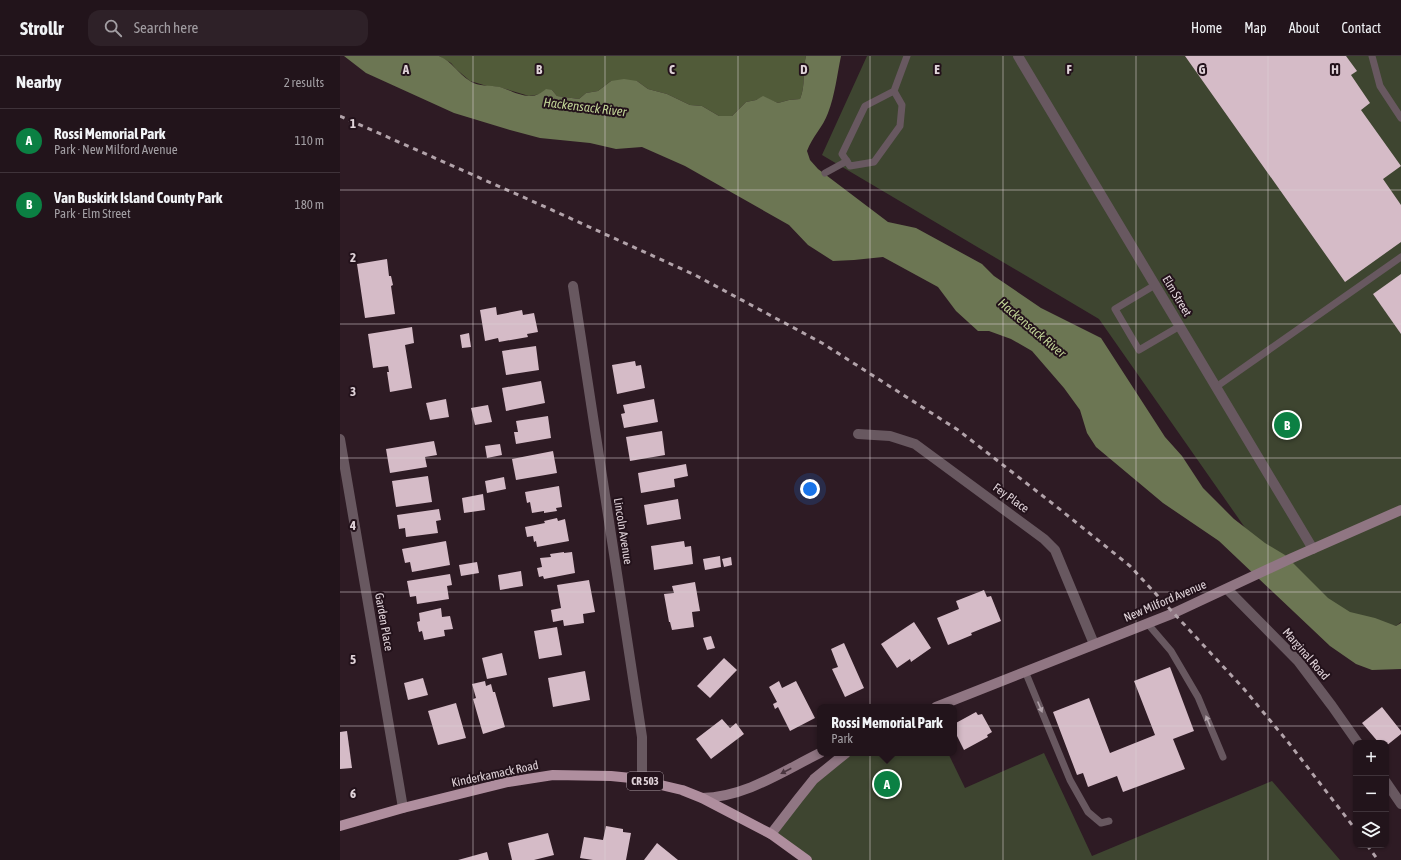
<!DOCTYPE html>
<html lang="en">
<head>
<meta charset="utf-8">
<style>
  :root { --surface:#22141b; --page:#2e2128; --text:#f1f3f6; --muted:#a29ea3; --line:#3f333a; --accent:#0b8043 }
  body { margin:0; font-family:"Asap Condensed",sans-serif; background:var(--page); color:var(--text) }
  .controls { position:absolute; right:12px; bottom:12px; display:grid; overflow:hidden; border-radius:8px; box-shadow:0 1px 3px #0004 }
  .controls button { width:36px; height:36px; display:grid; place-items:center; padding:0; border:0; border-bottom:1px solid var(--line); background:var(--surface); color:var(--text); font:20px sans-serif }
  .you { position:absolute; left:470px; top:433px; width:14px; height:14px; margin:-10px; border:3px solid #fff; border-radius:50%; background:#1a73e8; box-shadow:0 0 0 6px #1a73e833 }
  .badge { display:grid; place-items:center; width:26px; height:26px; border-radius:50%; background:var(--accent); color:#fff; font-size:13px; font-weight:700 }
  .pin { position:absolute; translate:-50% -50%; border:2px solid #fff; box-shadow:0 1px 4px #0006 }
  .popup { position:absolute; left:477px; top:648px; width:140px; height:52px; box-sizing:border-box; display:grid; place-content:center; border-radius:8px; background:var(--surface); filter:drop-shadow(0 1px 3px #0005); font-size:13px; white-space:nowrap; color:var(--muted) }
  .popup b { font-size:15px; color:var(--text) }
  .popup::after { content:''; position:absolute; left:50%; top:100%; margin-left:-8px; border:8px solid transparent; border-top-color:var(--surface) }
  .list { margin:0; padding:0; list-style:none }
  h2 { display:flex; justify-content:space-between; align-items:center; height:52px; margin:0; padding:0 16px; font-size:17px }
  h2 small { font-size:13px; font-weight:400; color:var(--muted) }
  .list li { display:grid; grid-template-columns:26px 1fr auto; gap:12px; align-items:center; box-sizing:border-box; height:64px; padding:0 16px; border-top:1px solid var(--line) }
  .list b { display:block; font-size:15px; white-space:nowrap }
  .list p { margin:0; font-size:13px; white-space:nowrap; color:var(--muted) }
  .list em { font-size:13px; font-style:normal; color:var(--muted) }
  .icon { flex:none; width:22px; height:22px; fill:none; stroke:currentColor; stroke-width:2; stroke-linecap:round; stroke-linejoin:round }
  .map { position:relative; flex:none; width:1061px; height:804px; overflow:hidden }
  header { display:flex; align-items:center; gap:24px; box-sizing:border-box; height:56px; padding:0 20px; background:var(--surface); border-bottom:1px solid var(--line) }
  header strong { font-size:19px }
  nav { display:flex; gap:22px; margin-inline-start:auto; font-size:14px }
  .search { width:280px; height:36px; background:var(--page); display:flex; align-items:center; gap:10px; box-sizing:border-box; padding:0 14px; border-radius:12px; color:var(--muted); font-size:15px }
  main { display:flex }
  aside { flex:1; background:var(--surface) }
  .map>svg:first-child { display:block }
  .green { fill:#3e4530 }
  .forest { fill:#515b39 }
  .water { fill:#6c7653 }
  .building { fill:#d5bbc7 }
  .lines { fill:none; stroke-linecap:round; stroke-linejoin:round }
  .lane { stroke:#685860; stroke-width:7 }
  .street { stroke:#685860; stroke-width:10 }
  .secondary { stroke:#907683; stroke-width:10 }
  .primary { stroke:#af8e9e; stroke-width:10 }
  .rail { stroke:#b2a3aa; stroke-width:3; stroke-dasharray:5 5; stroke-linecap:butt }
  .oneway { fill:#b0a2a9 }
  .oneway2 { fill:#49353f }
  .grid { fill:none; stroke:#e0d3d9; stroke-width:1; stroke-opacity:0.55 }
  .labels { text-anchor:middle; dominant-baseline:central; stroke-width:4; stroke-linejoin:round; paint-order:stroke }
  .shield { fill:#23121b; stroke:#a799a0; stroke-width:1 }
  .shield-label { font-size:11px; font-weight:bold; fill:#e0d3d9 }
  .street-label { font-size:12px; fill:#e0d3d9; stroke:#23121b }
  .water-label { font-size:13px; font-style:italic; fill:#c1d496; stroke:#23121b }
  .grid-label { font-size:13px; text-anchor:middle; font-weight:bold; fill:#e0d3d9; stroke:#23121b; stroke-width:4; stroke-linejoin:round; paint-order:stroke }
</style>
</head>
<body>
<header>
<strong>Strollr</strong>
<div class="search"><svg class="icon" aria-label="search" viewBox="0 0 24 24"><circle cx="10" cy="10" r="6"/><path d="M15 15l6 6"/></svg>Search here</div>
<nav><a>Home</a><a>Map</a><a>About</a><a>Contact</a></nav>
</header>
<main>
<aside>
<h2>Nearby<small>2 results</small></h2>
<ul class="list">
<li><span class="badge">A</span><div><b>Rossi Memorial Park</b><p>Park · New Milford Avenue</p></div><em>110 m</em></li>
<li><span class="badge">B</span><div><b>Van Buskirk Island County Park</b><p>Park · Elm Street</p></div><em>180 m</em></li>
</ul>
</aside>
<div class="map">
<svg width="1061" height="804" viewBox="0 0 1061 804">
  <rect width="100%" height="100%" fill="#2e1b24"/>
  <g class="green">
    <path d="M527,0H1061V566L1056,570L1004,562L908,476L759,263L482,99Z"/>
    <path d="M506,697H608L625,732L704,697L752,800L932,725L1000,804H467L431,778L458,743Z"/>
  </g>
  <path class="forest" d="M99,0H466C462,15 466,29 460,43L449,44L438,47L423,41L416,44L406,46L392,60H379L362,50L350,49L327,38L308,33L297,25H271L258,35L246,37L239,43L217,40L212,34L201,38L189,40L159,31L147,30L130,25L116,13L111,7Z"/>
  <path class="water" d="M4,0H99C112,5 118,18 130,25C139,31 150,29 160,31C169,34 180,40 190,40C197,40 201,37 206,33L212,34L217,40L239,43L246,37L258,35L271,25L284,23L297,25L308,33L327,38L350,49L362,50L379,60H392L406,46L416,44L423,40L438,47L449,44L460,43C466,29 462,15 466,0H501C497,19 495,39 488,57C483,71 472,81 467,95L470,104L478,113L548,166L576,172L642,208L654,220L701,252L761,282L825,381L842,400L863,432L894,463L925,487L945,499L988,542L1010,556L1035,562L1056,570L1061,567V613L1032,614L1016,608L990,590L879,485L823,447L756,391L747,377L740,354L724,332L692,295L671,283L649,275H638L616,255L598,231L543,201L514,204L493,205L468,189L449,169L345,110L302,91L276,93L250,87L200,82L170,74L114,57L26,17Z"/>
  <g class="building">
    <path d="M845,0H1006L1017,15L1011,19L1030,47L1021,54L1061,110L1043,123L1061,149V186L1005,226Z"/>
    <path d="M47,203L49,220H51L53,229L51,230L55,258L25,262L17,208Z"/>
    <path d="M1061,218V278L1033,238Z"/>
    <path d="M156,251L157,259L182,254L183,259L194,257L198,276L187,278L188,281L159,286L158,282L145,285L140,254Z"/>
    <path d="M72,271L74,287L65,289L72,332L50,336L47,316H49L48,310L33,312L28,278Z"/>
    <path d="M129,277L131,291L122,292L120,279Z"/>
    <path d="M196,290L199,314L166,319L162,295Z"/>
    <path d="M295,305L296,310L301,309L305,332L277,338L272,309Z"/>
    <path d="M201,325L205,347L166,355L162,332Z"/>
    <path d="M106,343L109,361L90,364L86,347Z"/>
    <path d="M314,343L318,366L284,372L281,358L285,357L283,349Z"/>
    <path d="M148,349L152,366L135,369L131,352Z"/>
    <path d="M208,360L211,382L176,388L174,376H178L176,365Z"/>
    <path d="M322,375L325,399L290,405L286,381Z"/>
    <path d="M94,385L97,399L85,401L87,411L50,417L46,393Z"/>
    <path d="M160,388L162,399L147,402L145,390Z"/>
    <path d="M213,395L217,417L176,424L172,403Z"/>
    <path d="M346,408L348,420L334,423L335,431L301,437L298,417Z"/>
    <path d="M88,420L92,446L56,451L52,425Z"/>
    <path d="M164,421L166,433L147,437L145,425Z"/>
    <path d="M219,430L222,451L216,452L217,455L204,457V455L192,457L190,446L187,447L185,436Z"/>
    <path d="M143,438L145,454L124,457L122,442Z"/>
    <path d="M338,443L341,463L307,469L304,449Z"/>
    <path d="M99,453L101,464L96,465L98,477L66,481L65,472L59,473L57,459Z"/>
    <path d="M217,462L218,465L225,463L229,485L197,491L196,485L194,486L193,480L187,481L185,471L205,467L204,465Z"/>
    <path d="M106,485L110,509L72,516L70,506L65,507L62,493Z"/>
    <path d="M344,485L345,491L351,490L353,508L314,514L311,490Z"/>
    <path d="M224,496V497L232,496L235,517L204,523L203,520L199,521L197,512L202,511L200,502L211,501L210,498Z"/>
    <path d="M380,500L381,511L365,514L363,503Z"/>
    <path d="M391,501L392,509L384,511L382,503Z"/>
    <path d="M137,506L139,517L121,520L119,509Z"/>
    <path d="M181,515L183,530L160,534L158,519Z"/>
    <path d="M110,518L112,529L107,530L109,543L77,548L76,540L70,541L67,525Z"/>
    <path d="M249,524L255,556L243,558L244,567L224,570L223,564L213,566L211,554L221,552L217,529Z"/>
    <path d="M355,526L360,555L352,556L354,571L332,574L330,566H329L324,538L334,537L332,530Z"/>
    <path d="M644,534L647,541L651,540L661,565L631,577L632,579L608,589L597,562L619,553L616,545Z"/>
    <path d="M101,552L102,561L110,560L113,573L104,574L105,580L84,584L82,575L79,576L77,566L80,565L79,557Z"/>
    <path d="M574,566L591,592L571,606L570,603L557,612L541,588Z"/>
    <path d="M217,571L222,599L199,603L194,575Z"/>
    <path d="M371,580L375,592L367,594L363,582Z"/>
    <path d="M504,587L524,632L505,641L492,613L498,611L491,593Z"/>
    <path d="M162,597L167,619L147,623L142,602Z"/>
    <path d="M384,602L397,614L370,642L357,630Z"/>
    <path d="M830,611L854,675L833,683L845,713L783,736L777,720L748,731L743,717L737,719L713,656L749,642L770,697L815,679L794,625Z"/>
    <path d="M245,615L250,644L213,651L208,622Z"/>
    <path d="M83,622L88,639L68,644L64,627Z"/>
    <path d="M145,625L146,630L151,628L153,636H155L165,671L143,678L133,643L136,642L132,628Z"/>
    <path d="M439,625L442,632L456,625L475,662L450,675L438,651L435,653L433,648L437,646L429,631Z"/>
    <path d="M116,647L126,682L98,689L88,655Z"/>
    <path d="M1042,651L1061,675V678L1046,690V687H1039L1022,667Z"/>
    <path d="M636,656L638,659L642,658L652,676L647,679L648,681L624,694L614,674V668Z"/>
    <path d="M382,663L390,672L396,667L404,678L371,703L356,683Z"/>
    <path d="M7,675L12,712L0,713V676Z"/>
    <path d="M266,770L283,773V776L291,777L286,804H253L240,802L244,781L263,784Z"/>
    <path d="M208,777L214,799L194,804H172L168,787Z"/>
    <path d="M317,787L338,804H304Z"/>
    <path d="M147,796L149,804H118Z"/>
  </g>
  <g class="lines">
    <g class="lane">
      <path d="M1032,0L1040,30L1061,62"/>
      <path d="M554,35L562,49L560,70L534,106L510,110L502,98L525,50L554,35L567,0"/>
      <path d="M485,117L507,105"/>
      <path d="M815,229L775,253L799,294L840,270"/>
      <path d="M876,331L1061,201"/>
      <path d="M807,567L831,595L858,641L883,701"/>
      <path d="M685,615L730,724L748,756L761,767L769,765"/>
    </g>
    <g class="street">
      <path d="M678,0L973,493"/>
      <path d="M233,230L302,681V724"/>
      <path d="M518,378L550,380L575,388L704,483L715,494L754,588"/>
      <path d="M0,383L63,752"/>
      <path d="M887,533L958,605L992,650L1018,687"/>
      <path d="M1046,726L1061,748"/>
    </g>
    <g class="secondary">
      <path d="M596,651L834,557L952,502L1061,454"/>
      <path d="M362,742C406,741 443,715 480,697"/>
      <path d="M431,778L458,743L474,723L506,697"/>
    </g>
    <path class="primary" d="M0,770L63,752L168,726L213,719L271,720L291,722L342,734L362,742L431,778L467,804"/>
    <g class="rail">
      <path d="M0,60L201,149L355,219L482,287L618,374L717,451L790,510L904,633L948,686L1016,774"/>
      <path d="M1027,789L1038,804"/>
    </g>
  </g>
  <defs><path id="oneway-solid" d="M-6-.8H1V-3.2L6.5 0L1 3.2V.8H-6Z"/></defs>
  <g class="oneway">
    <use href="#oneway-solid" transform="translate(700 651) rotate(67)"/>
    <use href="#oneway-solid" transform="translate(868 665) rotate(-112)"/>
  </g>
  <use class="oneway2" href="#oneway-solid" transform="translate(446 715) rotate(153)"/>
  <path class="grid" d="M133,0V804M265,0V804M398,0V804M530,0V804M663,0V804M796,0V804M928,0V804M0,134H1061M0,268H1061M0,402H1061M0,536H1061M0,670H1061"/>
  <g class="labels">
    <rect class="shield" x="287" y="716" width="36" height="18" rx="3"/>
    <g class="shield-label">
      <text x="305" y="725">CR 503</text>
    </g>
    <g class="street-label">
      <text transform="translate(837 240) rotate(59)">Elm Street</text>
      <text transform="translate(671 442) rotate(36)">Fey Place</text>
      <text transform="translate(283 475) rotate(81)">Lincoln Avenue</text>
      <text transform="translate(825 545) rotate(-23)">New Milford Avenue</text>
      <text transform="translate(44 566) rotate(80)">Garden Place</text>
      <text transform="translate(966 598) rotate(49)">Marginal Road</text>
      <text transform="translate(155 718) rotate(-12)">Kinderkamack Road</text>
    </g>
    <g class="water-label">
      <text transform="translate(245 51) rotate(7)">Hackensack River</text>
      <text transform="translate(692 272) rotate(40)">Hackensack River</text>
    </g>
  </g>
  <g class="grid-label">
    <text x="66" y="18">A</text>
    <text x="199" y="18">B</text>
    <text x="332" y="18">C</text>
    <text x="464" y="18">D</text>
    <text x="597" y="18">E</text>
    <text x="729" y="18">F</text>
    <text x="862" y="18">G</text>
    <text x="995" y="18">H</text>
    <text x="13" y="72">1</text>
    <text x="13" y="206">2</text>
    <text x="13" y="340">3</text>
    <text x="13" y="474">4</text>
    <text x="13" y="608">5</text>
    <text x="13" y="742">6</text>
  </g>
</svg>
<div class="controls">
<button>+</button>
<button>−</button>
<button><svg class="icon" aria-label="layers" viewBox="0 0 24 24"><path d="M12 4l9 5-9 5-9-5zM3 14l9 5 9-5"/></svg></button>
</div>
<div class="you"></div>
<div class="pin badge" style="left:547px;top:728px">A</div>
<div class="popup"><b>Rossi Memorial Park</b>Park</div>
<div class="pin badge" style="left:947px;top:369px">B</div>
</div>
</main>
</body>
</html>
